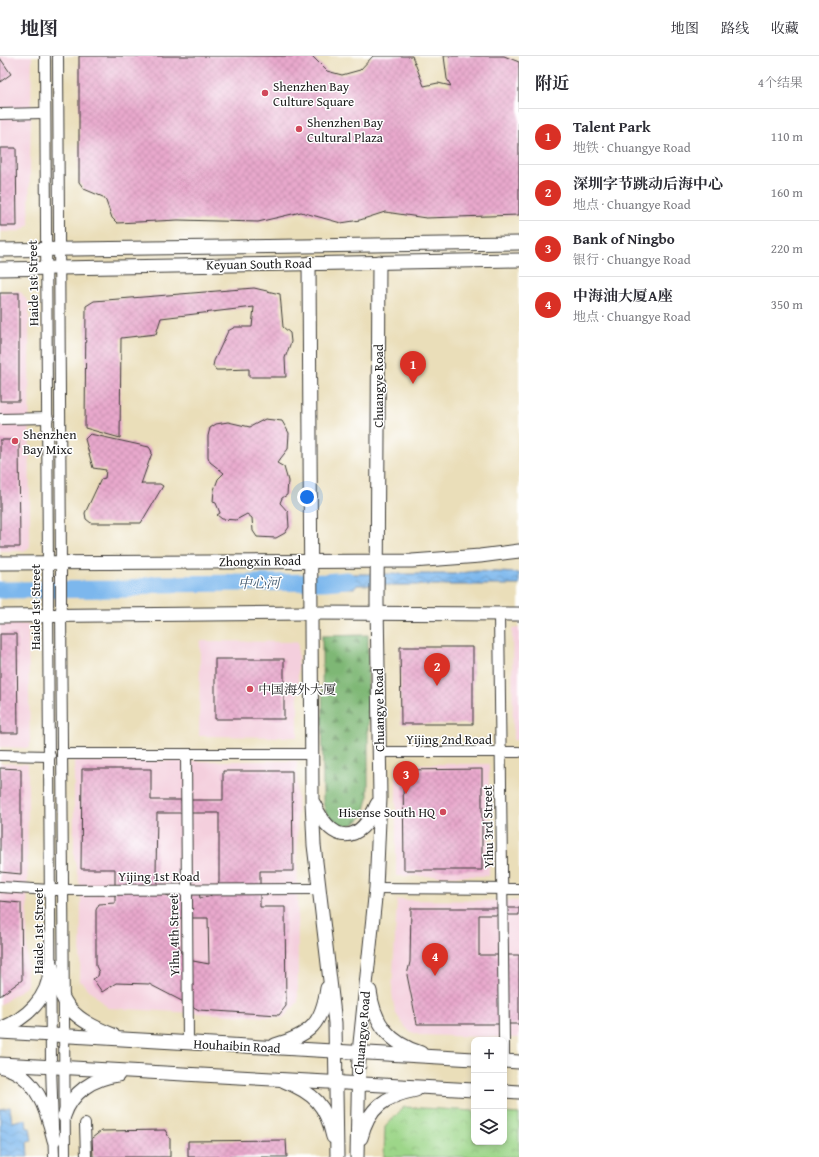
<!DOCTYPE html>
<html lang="zh">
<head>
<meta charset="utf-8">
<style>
  :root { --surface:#fff; --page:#f7f7f7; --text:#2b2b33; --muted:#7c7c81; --line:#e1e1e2; --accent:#d93025 }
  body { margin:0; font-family:"Gentium Book Plus","Noto Serif SC",serif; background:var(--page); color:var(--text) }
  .controls { position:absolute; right:12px; bottom:12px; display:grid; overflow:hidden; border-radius:8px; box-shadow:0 2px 6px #0003 }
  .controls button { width:36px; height:36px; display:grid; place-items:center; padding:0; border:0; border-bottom:1px solid var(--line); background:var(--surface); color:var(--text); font:20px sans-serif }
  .you { position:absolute; left:307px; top:441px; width:14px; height:14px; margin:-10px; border:3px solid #fff; border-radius:50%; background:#1a73e8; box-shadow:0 0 0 6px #1a73e833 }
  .badge { display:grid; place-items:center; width:26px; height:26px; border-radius:50%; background:var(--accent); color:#fff; font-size:13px; font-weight:700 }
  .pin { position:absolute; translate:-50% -33px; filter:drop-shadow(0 1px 2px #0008) }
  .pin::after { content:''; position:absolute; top:21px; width:14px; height:12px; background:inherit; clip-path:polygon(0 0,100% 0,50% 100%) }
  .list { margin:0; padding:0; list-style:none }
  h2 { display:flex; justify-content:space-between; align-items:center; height:52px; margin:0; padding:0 16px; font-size:17px }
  h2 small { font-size:13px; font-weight:400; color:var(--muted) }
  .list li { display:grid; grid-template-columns:26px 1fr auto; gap:12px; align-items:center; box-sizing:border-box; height:56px; padding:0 16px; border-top:1px solid var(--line) }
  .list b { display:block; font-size:15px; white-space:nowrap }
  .list p { margin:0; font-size:13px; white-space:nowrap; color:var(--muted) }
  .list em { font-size:13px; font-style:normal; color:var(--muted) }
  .icon { flex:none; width:22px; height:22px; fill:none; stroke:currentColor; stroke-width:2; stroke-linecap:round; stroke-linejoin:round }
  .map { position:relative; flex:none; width:519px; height:1101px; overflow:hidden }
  header { display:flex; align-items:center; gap:24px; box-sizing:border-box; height:56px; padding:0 20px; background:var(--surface); border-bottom:1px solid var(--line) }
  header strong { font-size:19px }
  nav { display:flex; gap:22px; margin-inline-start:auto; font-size:14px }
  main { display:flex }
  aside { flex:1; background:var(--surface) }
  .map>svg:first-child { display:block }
  .built { fill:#f4cfdd }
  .forest { fill:url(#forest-firs); stroke:#4d6a48 }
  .park { fill:url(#park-crowns); stroke:#5c7952 }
  .water { fill:url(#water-waves); stroke:#4c6a84 }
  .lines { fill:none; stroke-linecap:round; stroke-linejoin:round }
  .river { stroke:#7bb7ed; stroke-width:17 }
  .building { fill:url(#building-cross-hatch); fill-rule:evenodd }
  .minor-casing { stroke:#3b3934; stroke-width:12 }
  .major-casing { stroke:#3b3934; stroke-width:15 }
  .minor { stroke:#fff; stroke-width:10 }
  .major { stroke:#fff; stroke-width:13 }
  .minor-bridge-casing { stroke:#3b3934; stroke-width:12; stroke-linecap:butt }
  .minor-bridge { stroke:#fff; stroke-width:10 }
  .poi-dot { fill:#d1495b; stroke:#fff; stroke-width:1.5 }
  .labels { text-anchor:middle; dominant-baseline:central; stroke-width:3; stroke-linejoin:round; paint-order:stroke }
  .poi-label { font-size:13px; fill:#1c1c1c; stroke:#fff; text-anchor:start }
  .street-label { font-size:13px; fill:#1c1c1c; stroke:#fff }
  .water-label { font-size:14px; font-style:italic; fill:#425a70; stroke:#fff }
</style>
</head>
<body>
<header>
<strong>地图</strong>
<nav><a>地图</a><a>路线</a><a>收藏</a></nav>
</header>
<main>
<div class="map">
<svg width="519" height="1101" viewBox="0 0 519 1101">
  <defs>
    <pattern id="forest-firs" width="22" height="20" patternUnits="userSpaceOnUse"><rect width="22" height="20" fill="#7eb775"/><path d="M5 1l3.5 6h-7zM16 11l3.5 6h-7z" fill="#66945f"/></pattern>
    <pattern id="park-crowns" width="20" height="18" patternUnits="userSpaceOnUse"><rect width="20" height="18" fill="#9dd689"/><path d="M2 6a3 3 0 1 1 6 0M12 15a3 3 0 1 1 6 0" fill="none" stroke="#87b776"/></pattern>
    <pattern id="water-waves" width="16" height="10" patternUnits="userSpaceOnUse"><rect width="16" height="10" fill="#7bb7ed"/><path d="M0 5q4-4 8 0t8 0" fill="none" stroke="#6494bf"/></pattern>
    <pattern id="building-cross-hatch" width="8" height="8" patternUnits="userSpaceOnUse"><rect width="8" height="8" fill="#e8a8cc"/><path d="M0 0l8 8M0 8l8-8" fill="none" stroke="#c690af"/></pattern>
  </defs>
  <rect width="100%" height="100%" fill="#fff"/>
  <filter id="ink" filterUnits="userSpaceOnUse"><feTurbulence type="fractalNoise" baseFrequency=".025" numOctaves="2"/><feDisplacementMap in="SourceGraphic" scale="8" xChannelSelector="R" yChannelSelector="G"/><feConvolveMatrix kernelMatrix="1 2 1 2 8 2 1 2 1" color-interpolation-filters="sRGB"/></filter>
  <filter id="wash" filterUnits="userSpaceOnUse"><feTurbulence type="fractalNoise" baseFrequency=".012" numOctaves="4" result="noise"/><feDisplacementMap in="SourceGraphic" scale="16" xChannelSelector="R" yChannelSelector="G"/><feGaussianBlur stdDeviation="0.9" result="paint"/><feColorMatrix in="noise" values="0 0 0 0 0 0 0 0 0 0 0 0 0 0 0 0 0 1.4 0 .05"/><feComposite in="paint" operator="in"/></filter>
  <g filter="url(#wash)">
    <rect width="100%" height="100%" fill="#eadeb9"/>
    <g class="built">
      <path d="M0,0H32L29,169L20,175L0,176Z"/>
      <path d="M20,235L29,247L30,490L26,495H0V236Z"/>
      <path d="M0,568H28L30,692L0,691Z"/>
      <path d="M512,572H519V684H513Z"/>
      <path d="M200,585L298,586V681L199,680Z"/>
      <path d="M74,705H297L298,946L283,962L108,952L80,925L81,836L74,801Z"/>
      <path d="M0,707L28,708L27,930L0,949Z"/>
      <rect x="396" y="708" width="93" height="112"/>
      <path d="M397,844L519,845V982L419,979L409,975L402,967L395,956L392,937Z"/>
    </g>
    <path class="forest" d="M368,579V743C366,749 365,756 362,761C353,773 336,772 327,760C325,756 324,750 323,745L322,580Z"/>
    <path class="park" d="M404,1051L474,1055V1086H504V1057L519,1058V1101H384L385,1071Z"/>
    <g class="water">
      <path d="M476,515L519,517V529H357L355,532H325V518H454Z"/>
      <path d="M10,1051L12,1066L26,1063L27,1072H30L32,1085L27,1086L28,1101H0V1053Z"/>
    </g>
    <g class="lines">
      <path class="river" d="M0,534L130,533L156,528L325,526L347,524"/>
    </g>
    <g id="blocks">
      <g class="building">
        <path d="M79,0H312L327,15L342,19L360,14L373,0H412L424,30L438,27L451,30L447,23L444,0H504L519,6V159L426,162L385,156L360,164L341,167L301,156L258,166L178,164L117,167L112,162L106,145L103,141L84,133L79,126Z"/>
        <path d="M0,2L11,18L0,26Z"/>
        <path d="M0,92H16L17,170H0Z"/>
        <path d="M254,232L280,238L283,271L290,277L291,286L285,302L286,321H249V313L222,314H216L213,310L214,305L228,275L235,271H252L254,251L161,262L156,278L121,282L120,382L85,372L86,250L94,245Z"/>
        <rect x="0" y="237" width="19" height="108"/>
        <path d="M265,363L282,365L289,377L288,393L277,407L284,411L288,425L287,439L282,442L280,447L288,456L289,471L285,477L276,482L257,481L253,475L252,462L247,458L236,464L222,463L217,459L220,457L216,447L213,446L214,434L218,423L224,417L210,406L208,401V380L210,372L216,368L228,366L250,371Z"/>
        <path d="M90,378L149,391L151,394L152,397L141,428H160L163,430L141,467H91L86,463L85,457L101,423L105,422L106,414L93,412L85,383Z"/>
        <path d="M0,384H19L20,491H0Z"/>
        <path d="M0,578H17L18,677H0Z"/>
        <path d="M400,591H473V668H401Z"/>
        <rect x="215" y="603" width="69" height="60"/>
        <path d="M0,712L21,713V818L0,816Z"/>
        <path d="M82,713H151V744H223V715H292L293,815H260V851H285L286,950L279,959L199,954L149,928L116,927L102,936L93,923L98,920L99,916L96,910V854L99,848L115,847V813H81ZM157,757H219V826L213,838L208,841L200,842L199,836H173L171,841L162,837L159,832L156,817ZM177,862H208L209,908L193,905L181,897L177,883Z"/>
        <path d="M482,713V814H404L403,714Z"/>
        <path d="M0,845L21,847L22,924L0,940Z"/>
        <path d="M411,852H519V859H479V899H519V968H417L407,919L410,906Z"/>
        <path d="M165,1074L170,1083V1101H93L92,1082L101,1075Z"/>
        <path d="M286,1084L287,1101H188V1085Z"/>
      </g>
    </g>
  </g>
  <g filter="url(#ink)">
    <use href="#blocks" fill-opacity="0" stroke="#3b3934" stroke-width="1"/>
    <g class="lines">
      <defs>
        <g id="minor">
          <path d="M45,0L48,514"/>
          <path d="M58,0L61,513"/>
          <path d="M0,58L44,57"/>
          <path d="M0,363L48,362"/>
          <path d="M48,552L51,1010L54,1101"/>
          <path d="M61,553L65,1101"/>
          <path d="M499,558L504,984"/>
          <path d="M379,696H519"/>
          <path d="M62,698H311"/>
          <path d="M186,698L188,987"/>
          <path d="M0,699L50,700"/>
          <path d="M0,831L50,834L319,833"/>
          <path d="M376,832L519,833"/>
          <path d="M504,984V1005"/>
          <path d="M85,1068L86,1101"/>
        </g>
        <g id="major">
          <path d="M0,194L519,187"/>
          <path d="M309,207L312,745L314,789L335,967L337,1101"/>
          <path d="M0,213L519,204"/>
          <path d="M0,507L412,505L480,500L519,495"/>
          <path d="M0,560L310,557L519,558"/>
          <path d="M314,748C333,789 359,789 377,748"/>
          <path d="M51,907C62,952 72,962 113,979"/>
          <path d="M370,935C374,967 389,987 421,997"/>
          <path d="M0,973C26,963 49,942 50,913"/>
          <path d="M0,976L474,1003"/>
          <path d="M275,989C310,979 322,968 327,932"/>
          <path d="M504,1005L519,1006"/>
          <path d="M0,1008L474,1034"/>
          <path d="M2,1011C36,1018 47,1054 54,1084"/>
          <path d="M284,1025C314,1037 326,1049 333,1081"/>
          <path d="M504,1035L519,1036"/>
          <path d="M64,1060C72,1036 93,1022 118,1019"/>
          <path d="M361,1082C369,1051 385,1040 416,1034"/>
          <path d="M357,1101L359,997L376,832L380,742L377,547L379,206"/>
        </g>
      </defs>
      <use href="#minor" class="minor-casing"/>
      <use href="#major" class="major-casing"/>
      <use href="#minor" class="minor"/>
      <use href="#major" class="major"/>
      <defs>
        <g id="minor-bridge">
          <path d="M61,515V549"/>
          <path d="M48,516V550"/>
        </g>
      </defs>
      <use href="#minor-bridge" class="minor-bridge-casing"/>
      <use href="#minor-bridge" class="minor-bridge"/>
    </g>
  </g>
  <g class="poi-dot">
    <circle cx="265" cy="37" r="4"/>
    <circle cx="299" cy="73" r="4"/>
    <circle cx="15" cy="385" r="4"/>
    <circle cx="250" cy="633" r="4"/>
    <circle cx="443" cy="756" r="4"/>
  </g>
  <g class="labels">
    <g class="poi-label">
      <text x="273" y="30">Shenzhen Bay<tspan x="273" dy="15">Culture Square</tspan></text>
      <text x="307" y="66">Shenzhen Bay<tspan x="307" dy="15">Cultural Plaza</tspan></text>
      <text x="23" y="378">Shenzhen<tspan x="23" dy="15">Bay Mixc</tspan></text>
      <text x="258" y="633">中国海外大厦</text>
      <text x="435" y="756" text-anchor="end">Hisense South HQ</text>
    </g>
    <g class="street-label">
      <text transform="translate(259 208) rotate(-1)">Keyuan South Road</text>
      <text transform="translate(33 227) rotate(-91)">Haide 1st Street</text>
      <text transform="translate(378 330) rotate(-90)">Chuangye Road</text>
      <text transform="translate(260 505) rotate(-1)">Zhongxin Road</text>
      <text transform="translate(35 551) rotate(-90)">Haide 1st Street</text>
      <text transform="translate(379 654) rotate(-91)">Chuangye Road</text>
      <text x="449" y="683">Yijing 2nd Road</text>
      <text transform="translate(488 771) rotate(-91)">Yihu 3rd Street</text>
      <text x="159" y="820">Yijing 1st Road</text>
      <text transform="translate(38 875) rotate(-90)">Haide 1st Street</text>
      <text transform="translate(174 879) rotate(-91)">Yihu 4th Street</text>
      <text transform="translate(362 977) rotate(-85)">Chuangye Road</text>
      <text transform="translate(237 990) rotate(3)">Houhaibin Road</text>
    </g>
    <g class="water-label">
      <text transform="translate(259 527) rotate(-1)">中心河</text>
    </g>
  </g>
</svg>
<div class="controls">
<button>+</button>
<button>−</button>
<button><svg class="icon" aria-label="layers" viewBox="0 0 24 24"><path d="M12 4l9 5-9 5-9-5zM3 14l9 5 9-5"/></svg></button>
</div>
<div class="you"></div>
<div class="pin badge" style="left:413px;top:328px">1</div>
<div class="pin badge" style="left:437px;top:630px">2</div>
<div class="pin badge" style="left:406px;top:738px">3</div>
<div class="pin badge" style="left:435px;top:920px">4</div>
</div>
<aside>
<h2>附近<small>4个结果</small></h2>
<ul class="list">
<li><span class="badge">1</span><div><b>Talent Park</b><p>地铁 · Chuangye Road</p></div><em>110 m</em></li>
<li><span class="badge">2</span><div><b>深圳字节跳动后海中心</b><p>地点 · Chuangye Road</p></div><em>160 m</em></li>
<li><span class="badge">3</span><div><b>Bank of Ningbo</b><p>银行 · Chuangye Road</p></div><em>220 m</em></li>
<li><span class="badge">4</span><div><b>中海油大厦A座</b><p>地点 · Chuangye Road</p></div><em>350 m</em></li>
</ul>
</aside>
</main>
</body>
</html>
